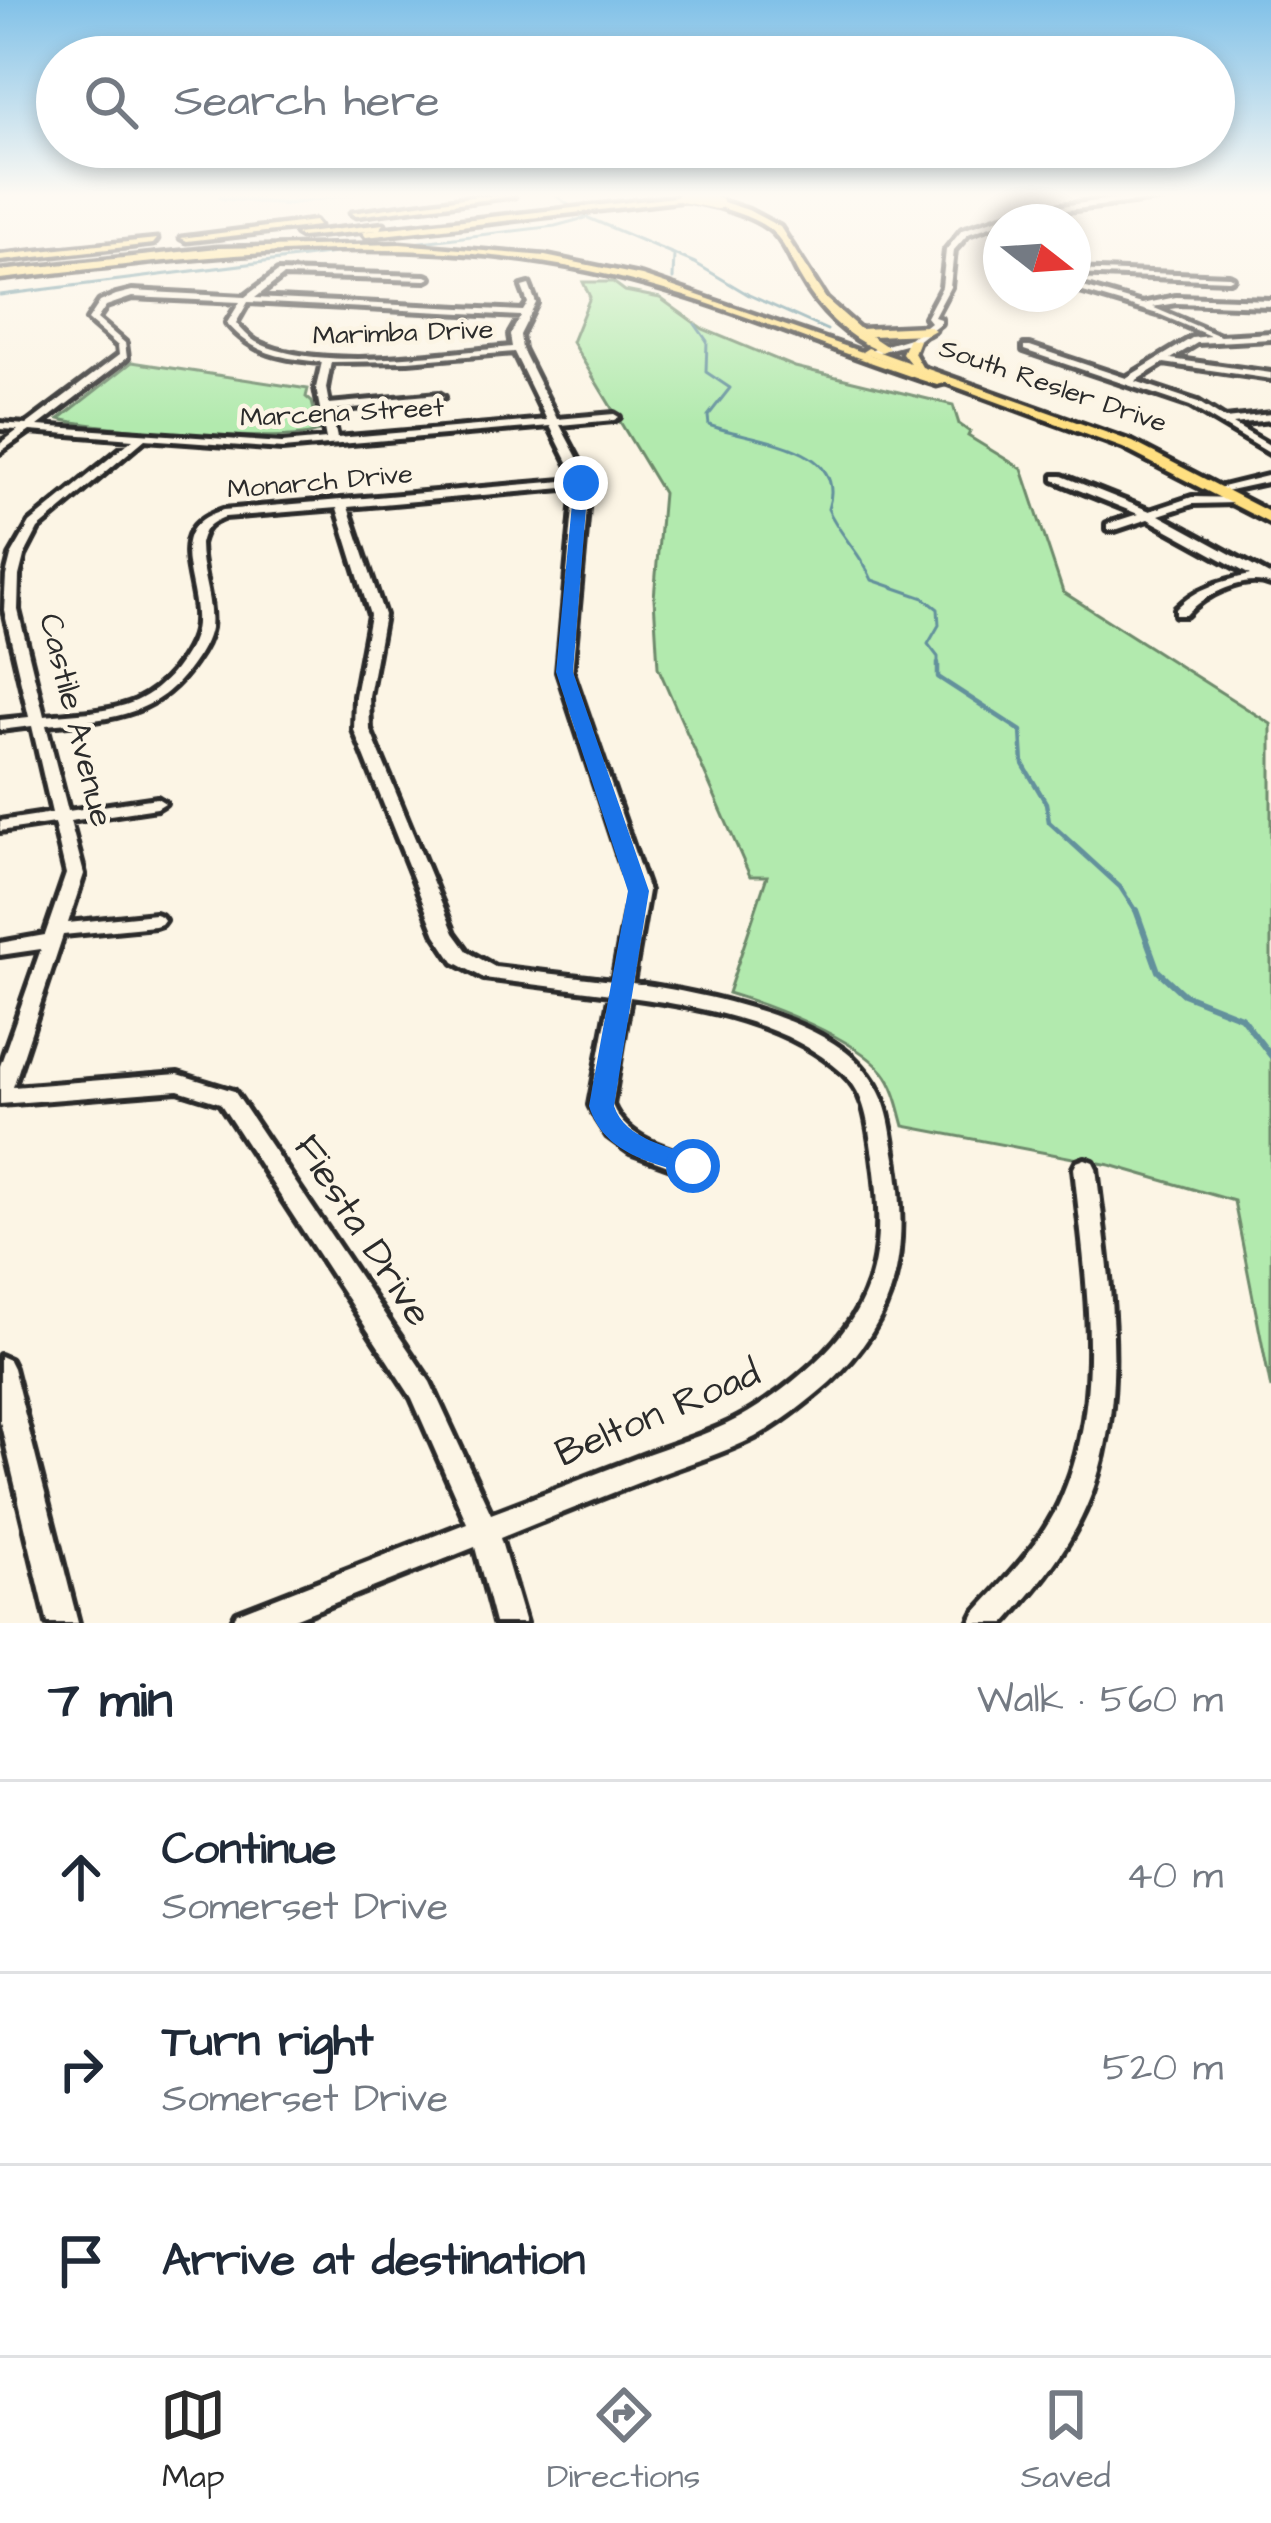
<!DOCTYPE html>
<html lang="en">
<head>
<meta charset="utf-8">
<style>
  :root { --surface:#fff; --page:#f2f2f3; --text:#1f2937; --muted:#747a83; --line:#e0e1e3; --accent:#2b2b2b }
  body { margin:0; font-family:"Architects Daughter",sans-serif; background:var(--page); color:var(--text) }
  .compass { position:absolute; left:983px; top:204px; width:108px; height:108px; border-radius:50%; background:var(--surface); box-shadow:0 6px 18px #0003; rotate:107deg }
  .stop { position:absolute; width:36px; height:36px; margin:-27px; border:9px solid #1a73e8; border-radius:50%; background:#fff }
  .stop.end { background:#1a73e8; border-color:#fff; box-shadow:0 3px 12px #0008 }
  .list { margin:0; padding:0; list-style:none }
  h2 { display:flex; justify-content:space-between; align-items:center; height:156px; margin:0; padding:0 48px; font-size:51px }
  h2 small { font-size:39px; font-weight:400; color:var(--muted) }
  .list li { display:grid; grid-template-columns:78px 1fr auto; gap:36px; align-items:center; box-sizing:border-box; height:192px; padding:0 48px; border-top:3px solid var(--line) }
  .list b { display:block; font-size:45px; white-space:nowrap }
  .list p { margin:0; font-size:39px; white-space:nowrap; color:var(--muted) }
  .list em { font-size:39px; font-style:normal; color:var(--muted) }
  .icon { flex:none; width:66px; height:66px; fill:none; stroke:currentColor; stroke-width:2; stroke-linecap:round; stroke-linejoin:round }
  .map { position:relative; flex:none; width:1271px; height:1623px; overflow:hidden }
  .search { position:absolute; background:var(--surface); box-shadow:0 6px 18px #0003; left:36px; right:36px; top:36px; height:132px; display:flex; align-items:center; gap:30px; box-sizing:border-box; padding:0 42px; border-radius:66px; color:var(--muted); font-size:45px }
  .sheet { height:732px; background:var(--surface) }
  nav { display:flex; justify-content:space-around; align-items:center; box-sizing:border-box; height:168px; border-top:3px solid var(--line); background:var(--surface); font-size:33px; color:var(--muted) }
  nav a { display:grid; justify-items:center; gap:6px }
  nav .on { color:var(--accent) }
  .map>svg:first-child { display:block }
  .green { fill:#b2eaae; stroke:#6e8a6c; stroke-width:3 }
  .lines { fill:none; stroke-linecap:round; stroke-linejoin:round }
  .stream-far2 { stroke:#63919c; stroke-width:3 }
  .stream-far1 { stroke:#63919c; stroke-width:4.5 }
  .stream { stroke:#63919c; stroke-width:6 }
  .canal { fill:#88d5e7; fill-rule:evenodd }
  .minor-casing { stroke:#2b2b2b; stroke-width:10 }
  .major-casing { stroke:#2b2b2b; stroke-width:9 }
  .highway-casing { stroke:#2b2b2b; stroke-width:9 }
  .minor { fill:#fcf5e5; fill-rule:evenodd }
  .major { fill:#ffdf80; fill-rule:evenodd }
  .highway { fill:#ffdf80; fill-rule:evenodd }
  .highway-bridge-casing { stroke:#2b2b2b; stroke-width:16; stroke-linecap:butt }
  .highway-bridge { stroke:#ffdf80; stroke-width:12 }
  .route { fill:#1a73e8 }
  .labels { text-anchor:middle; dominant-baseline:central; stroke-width:9; stroke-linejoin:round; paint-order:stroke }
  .far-street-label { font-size:27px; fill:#2b2b2b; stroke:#fcf5e5 }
  .street-label { font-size:33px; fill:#2b2b2b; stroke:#fcf5e5 }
  .near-street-label { font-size:39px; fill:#2b2b2b; stroke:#fcf5e5 }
</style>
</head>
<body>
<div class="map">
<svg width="1271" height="1623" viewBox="0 0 1271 1623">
  <rect width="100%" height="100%" fill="#fcf5e5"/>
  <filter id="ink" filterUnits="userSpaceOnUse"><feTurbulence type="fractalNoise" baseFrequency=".00833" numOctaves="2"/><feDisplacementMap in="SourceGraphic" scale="24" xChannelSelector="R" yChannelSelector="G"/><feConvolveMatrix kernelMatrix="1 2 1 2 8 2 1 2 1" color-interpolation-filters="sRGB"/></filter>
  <g filter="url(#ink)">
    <g class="green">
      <path d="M583,282H613L625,291L660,298L703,329L795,367L953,405L959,424L970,432L968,436L1022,469L1063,592L1271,724V1389L1234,1201L1110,1165L904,1126C899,1108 895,1087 883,1072C854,1037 771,1006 728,993L767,876H750L658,667L654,598L663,493L572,342L590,297Z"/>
      <path d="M132,362L308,389L306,397L312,402L319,431C287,445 97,429 59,419Z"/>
    </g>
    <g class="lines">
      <g class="stream-far2">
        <path d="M556,196L586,217L695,263L749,295L827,330"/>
        <path d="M413,243L555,226L585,218"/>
        <path d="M673,279L674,254"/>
        <path d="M0,295L360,250"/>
        <path d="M695,324L707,341L706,372L730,388L708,416L709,425C749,441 850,443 828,509C840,536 861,553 872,580L924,598L938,609L939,625L928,644L938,657V666"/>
      </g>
      <path class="stream-far1" d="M938,663V677L1021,731L1023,764L1046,803L1049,822L1120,887L1137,913"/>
      <path class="stream" d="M1136,910L1158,971L1183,994L1241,1017L1271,1056"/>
      <path class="canal" d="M219,196L285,202L355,196L285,206L221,200L218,198Z"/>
      <defs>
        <g id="minor">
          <path d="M1134,196H1181L1018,216L968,234L954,250L950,287L934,317L940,319V323L916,342L868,355L863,352L910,338L930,322L926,317L942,287L946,250L962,230L1017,212Z"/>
          <path d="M1073,270L1229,276L1233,278L1229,280L1073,274Z"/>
          <path d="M278,272L426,276L430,278L426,280L283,276L255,298L523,311L528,303L522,287L529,285L536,303L520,335L522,349L557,419L614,414L619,417L614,420L560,425L586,474L588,497L572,672L648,891L632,983C696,992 817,1016 861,1066C888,1096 889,1120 895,1158C909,1248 900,1318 829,1383C807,1402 781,1423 755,1437C724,1453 687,1464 653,1477C602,1497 551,1517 500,1538L525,1623H495L475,1547L284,1623H232L237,1613L467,1523L412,1398L220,1103L178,1090L0,1104V1066L41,949L0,955V943L45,935L66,874L54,823L0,831V821L52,813L32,726L0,730V720L29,717L4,610L6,576L11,556L30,523L133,439L30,431L0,452V444L18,430L0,429V423L26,425L119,355L118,346L88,320L100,302L116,295L132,291L245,297ZM132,297L240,302L227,323C254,355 282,358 322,362L316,388L326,439L282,443L38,426L127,358L125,343L97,319L106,306ZM248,302L521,316L510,335L512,347C443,353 319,373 256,342C248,337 242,330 236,323ZM514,352L547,420L337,438L331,410L439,400L444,397L439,394L329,404L326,388L331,362L408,361ZM550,426L574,474L575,480L223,510C157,530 204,585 195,631C192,646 182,660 173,672C163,684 151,694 136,701C108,713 74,713 44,716L18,610L19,576L24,556L38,529L145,439L282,449ZM575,487L558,672L630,891L613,981L495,967L468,952L454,933L370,730L369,696L384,615L348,507ZM337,508L370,615L355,696L354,730L436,935L454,962L484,978L611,994L590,1105L597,1119L608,1136L630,1152L693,1175L701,1172L704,1166L701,1160C667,1148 627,1141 612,1105L630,997C702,1007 787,1022 843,1073C867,1095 868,1125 873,1156C885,1242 881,1303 813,1364C791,1384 765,1404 739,1418C708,1435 670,1445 637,1458C588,1477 540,1495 491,1514L430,1382L234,1091L178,1074L13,1087L63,935L155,926L161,924L164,920L161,916L155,914L68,923L84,874L70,821L157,808L165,803L157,798L68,811L46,725C109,719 157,718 194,662C201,652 208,640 210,628C213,600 200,572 200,544C204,528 209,523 225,517Z"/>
          <path d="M1073,284L1142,304L1176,297L1271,300V306L1176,303L1152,307L1220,336L1271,333V339L1197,343L1171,359L1271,373V379L1164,363L1135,381L1198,402L1225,419L1271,414V420L1233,424L1271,446V454L1190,406L1024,350V346H1030L1126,378L1192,338L1210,336L1161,315L1073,289Z"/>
          <path d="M1271,475V481L1216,493L1210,490Z"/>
          <path d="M1054,476H1062L1150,511L1192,497L1240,498L1242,500L1236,503L1193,504L1159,515L1271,576V585C1244,574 1204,595 1186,615H1176V609C1196,588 1223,581 1250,575L1148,519L1115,530H1107V524L1138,514L1054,480Z"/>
          <path d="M1085,1159L1093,1162L1096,1168C1110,1287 1135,1417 1076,1528C1057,1564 1031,1593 1005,1623H970L975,1613C1006,1579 1039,1546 1059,1504C1108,1399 1085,1278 1074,1168L1077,1162Z"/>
          <path d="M0,1356L9,1360L13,1368L78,1623H48L0,1421Z"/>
        </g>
        <path id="major" d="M909,338L919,340L914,353L922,367L1133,442L1271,513V524L1123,448L862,352L868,348L910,363L902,353Z"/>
        <g id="highway">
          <path d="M478,196H514L356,216L351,213Z"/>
          <path d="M685,196L712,197L366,237L362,232L377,230L301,237L296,234L384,224L380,229Z"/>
          <path d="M717,200L748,210L780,227L826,299L860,329L928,326L935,330L928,334L871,336L889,348L882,352C845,337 818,309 799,275C791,261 786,245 774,233C758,218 734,212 713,205Z"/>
          <path d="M314,221L318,226L187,241L181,238Z"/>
          <path d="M157,239L153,244L0,261V255Z"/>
          <path d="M400,244L545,256L642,276L949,382L937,385C822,348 709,296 590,271C396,230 195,257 0,279V271L218,248Z"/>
        </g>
      </defs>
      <use href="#minor" class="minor-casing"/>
      <use href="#major" class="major-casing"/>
      <use href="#highway" class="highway-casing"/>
      <use href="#minor" class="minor"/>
      <use href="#major" class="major"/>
      <use href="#highway" class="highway"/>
      <defs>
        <path id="highway-bridge" d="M683,196L717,203"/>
      </defs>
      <use href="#highway-bridge" class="highway-bridge-casing"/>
      <use href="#highway-bridge" class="highway-bridge"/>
    </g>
  </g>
  <linearGradient id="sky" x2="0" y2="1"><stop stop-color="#81c1e8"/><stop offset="0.46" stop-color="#fefaf3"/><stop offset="1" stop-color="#fefaf3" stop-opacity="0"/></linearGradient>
  <rect width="1271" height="424" fill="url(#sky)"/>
  <path class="route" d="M581,479L588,483L573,672L649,891L614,1106C625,1140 671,1147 702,1158L706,1166L702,1173L693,1176C649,1161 604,1154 589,1106L628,891L556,672L574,483Z"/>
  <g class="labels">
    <g class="far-street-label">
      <text transform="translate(403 333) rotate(-2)">Marimba Drive</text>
      <text transform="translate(1053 386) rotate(19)">South Resler Drive</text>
      <text transform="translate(342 413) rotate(-3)">Marcena Street</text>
      <text transform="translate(320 482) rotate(-5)">Monarch Drive</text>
    </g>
    <g class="street-label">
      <text transform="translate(76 720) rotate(76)">Castile Avenue</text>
    </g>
    <g class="near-street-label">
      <text transform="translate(362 1231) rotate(57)">Fiesta Drive</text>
      <text transform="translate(658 1414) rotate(-23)">Belton Road</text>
    </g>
  </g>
</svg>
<svg class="compass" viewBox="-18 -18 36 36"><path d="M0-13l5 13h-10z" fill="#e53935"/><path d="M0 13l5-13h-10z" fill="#747a83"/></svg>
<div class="stop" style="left:693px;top:1166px"></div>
<div class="stop end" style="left:581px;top:483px"></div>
<div class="search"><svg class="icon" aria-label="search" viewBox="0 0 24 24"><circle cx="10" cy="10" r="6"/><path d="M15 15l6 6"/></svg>Search here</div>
</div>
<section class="sheet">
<h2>7 min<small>Walk · 560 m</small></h2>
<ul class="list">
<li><svg class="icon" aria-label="ahead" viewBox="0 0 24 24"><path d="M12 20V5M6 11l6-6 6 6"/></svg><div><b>Continue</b><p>Somerset Drive</p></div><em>40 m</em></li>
<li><svg class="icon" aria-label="right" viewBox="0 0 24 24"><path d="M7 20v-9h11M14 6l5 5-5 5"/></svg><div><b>Turn right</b><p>Somerset Drive</p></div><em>520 m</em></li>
<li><svg class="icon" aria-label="arrive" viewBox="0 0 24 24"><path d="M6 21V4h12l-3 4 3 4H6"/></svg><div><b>Arrive at destination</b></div></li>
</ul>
</section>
<nav>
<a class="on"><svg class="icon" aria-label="map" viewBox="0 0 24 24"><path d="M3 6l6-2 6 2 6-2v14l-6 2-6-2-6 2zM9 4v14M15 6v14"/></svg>Map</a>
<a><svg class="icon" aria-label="directions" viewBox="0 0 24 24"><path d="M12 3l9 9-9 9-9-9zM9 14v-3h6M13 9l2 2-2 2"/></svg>Directions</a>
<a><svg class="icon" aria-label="saved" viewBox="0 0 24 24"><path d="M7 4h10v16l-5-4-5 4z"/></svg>Saved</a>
</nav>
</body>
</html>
